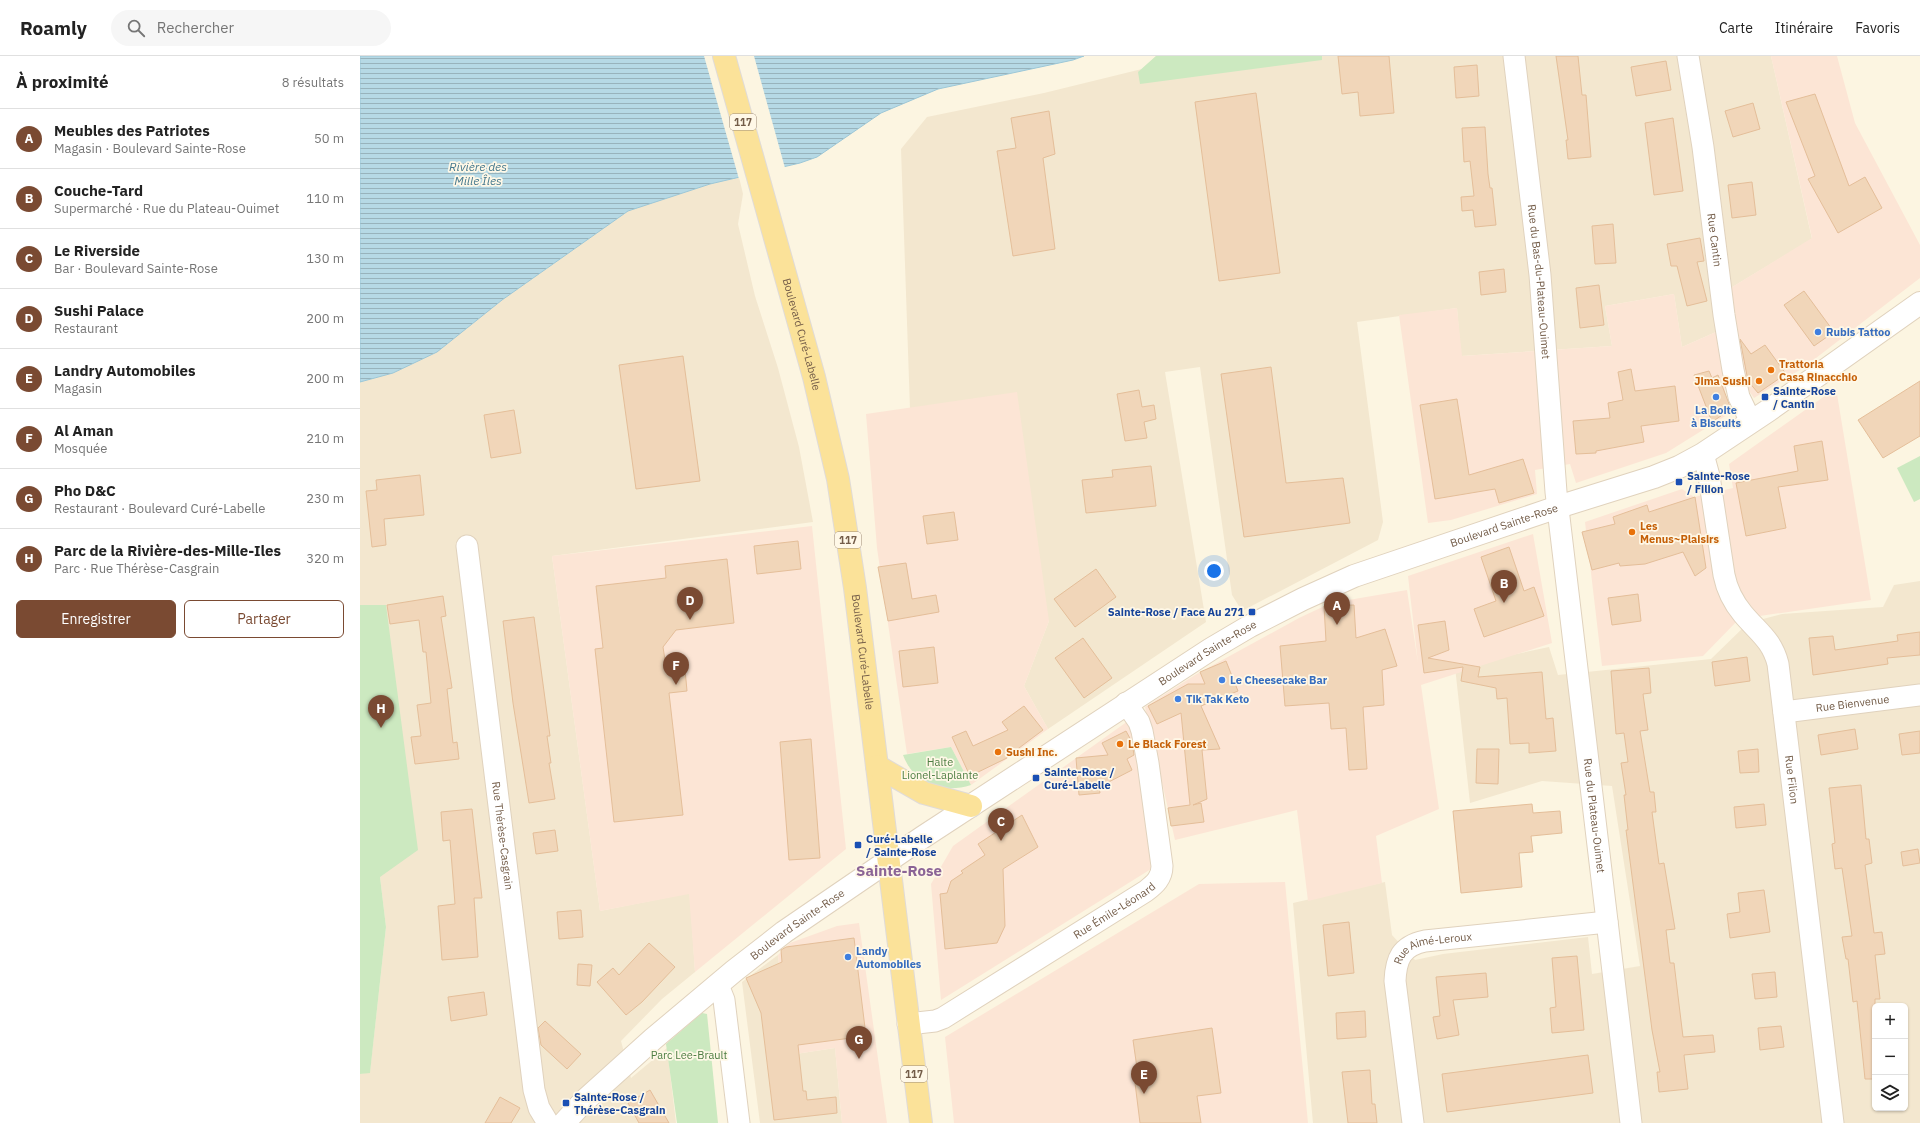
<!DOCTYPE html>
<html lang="fr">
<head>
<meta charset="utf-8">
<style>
  :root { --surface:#fff; --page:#f6f6f6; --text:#222; --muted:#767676; --line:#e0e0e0; --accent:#7a4a32 }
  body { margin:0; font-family:"IBM Plex Sans",sans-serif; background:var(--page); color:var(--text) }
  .controls { position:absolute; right:12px; bottom:12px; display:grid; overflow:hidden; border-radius:6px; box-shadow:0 1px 3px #0004 }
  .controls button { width:36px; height:36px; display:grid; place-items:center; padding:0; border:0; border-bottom:1px solid var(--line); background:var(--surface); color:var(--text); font:20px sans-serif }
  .you { position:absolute; left:854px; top:515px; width:14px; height:14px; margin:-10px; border:3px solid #fff; border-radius:50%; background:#1a73e8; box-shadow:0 0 0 6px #1a73e833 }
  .badge { display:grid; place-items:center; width:26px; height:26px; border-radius:50%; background:var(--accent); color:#fff; font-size:13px; font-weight:700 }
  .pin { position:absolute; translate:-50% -33px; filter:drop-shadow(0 1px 2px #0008) }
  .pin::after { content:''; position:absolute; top:21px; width:14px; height:12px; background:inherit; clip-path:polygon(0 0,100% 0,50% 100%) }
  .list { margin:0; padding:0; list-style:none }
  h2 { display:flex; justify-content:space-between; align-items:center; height:52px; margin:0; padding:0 16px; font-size:17px }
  h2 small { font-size:13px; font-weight:400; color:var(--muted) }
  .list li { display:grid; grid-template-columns:26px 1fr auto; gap:12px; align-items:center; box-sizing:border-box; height:60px; padding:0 16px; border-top:1px solid var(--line) }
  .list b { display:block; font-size:15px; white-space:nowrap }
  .list p { margin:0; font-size:13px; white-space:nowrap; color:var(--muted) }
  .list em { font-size:13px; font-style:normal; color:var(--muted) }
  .actions { display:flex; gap:8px; padding:12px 16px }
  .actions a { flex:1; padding:9px 0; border:1px solid var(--accent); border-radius:6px; text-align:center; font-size:14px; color:var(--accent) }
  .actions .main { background:var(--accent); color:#fff }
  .icon { flex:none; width:22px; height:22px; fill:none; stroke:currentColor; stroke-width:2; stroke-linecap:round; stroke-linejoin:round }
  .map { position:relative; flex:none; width:1560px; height:1067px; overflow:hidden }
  header { display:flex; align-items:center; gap:24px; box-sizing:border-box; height:56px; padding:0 20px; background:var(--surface); border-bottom:1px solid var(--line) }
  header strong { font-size:19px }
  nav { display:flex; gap:22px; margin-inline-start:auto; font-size:14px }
  .search { width:280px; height:36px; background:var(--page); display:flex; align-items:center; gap:10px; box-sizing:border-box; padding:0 14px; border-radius:22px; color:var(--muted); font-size:15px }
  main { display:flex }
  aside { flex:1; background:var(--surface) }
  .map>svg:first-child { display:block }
  .residential { fill:#f3e7cf; fill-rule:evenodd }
  .commercial { fill:#fce5d5 }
  .green { fill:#cce9c0 }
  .water { fill:url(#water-rules); stroke:#9cc7d7 }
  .pier { fill:#fcf5e1 }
  .building { fill:#f1d6b9; stroke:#e4be99 }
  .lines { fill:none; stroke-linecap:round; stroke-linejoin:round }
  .minor-casing { stroke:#e0d2bd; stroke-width:23 }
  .tertiary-casing { stroke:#e0d2bd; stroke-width:24 }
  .primary-casing { stroke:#e0dbd7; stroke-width:24 }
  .minor { stroke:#fff; stroke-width:21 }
  .tertiary { stroke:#fff; stroke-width:22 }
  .primary { stroke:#fbe299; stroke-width:22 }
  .shop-dot { fill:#3f7fe0; stroke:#fff8e7; stroke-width:1.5 }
  .food-dot { fill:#e8710a; stroke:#fff8e7; stroke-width:1.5 }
  .transit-dot { fill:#1a4fb4; stroke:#fff8e7; stroke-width:1.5 }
  .labels { text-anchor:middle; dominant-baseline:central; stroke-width:3.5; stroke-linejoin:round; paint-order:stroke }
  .shield { fill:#fff8e7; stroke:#9d8b78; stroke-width:1 }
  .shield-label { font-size:10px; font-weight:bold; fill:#735c48 }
  .street-label { font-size:11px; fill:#735c48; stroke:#fff8e7 }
  .shop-label { font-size:11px; font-weight:bold; fill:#366cbe; stroke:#fff8e7; text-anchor:start }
  .food-label { font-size:11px; font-weight:bold; fill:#c56008; stroke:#fff8e7; text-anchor:start }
  .transit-label { font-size:11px; font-weight:bold; fill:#164399; stroke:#fff8e7; text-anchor:start }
  .park-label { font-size:11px; fill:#4e7e43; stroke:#fff8e7 }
  .water-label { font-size:12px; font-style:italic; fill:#45788d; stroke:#fff8e7 }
  .district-label { font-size:15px; font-weight:bold; fill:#8b6496; stroke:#fff8e7 }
</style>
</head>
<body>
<header>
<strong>Roamly</strong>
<div class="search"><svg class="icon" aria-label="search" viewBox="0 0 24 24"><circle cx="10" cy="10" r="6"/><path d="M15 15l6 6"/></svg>Rechercher</div>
<nav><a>Carte</a><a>Itinéraire</a><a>Favoris</a></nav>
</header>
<main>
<aside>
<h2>À proximité<small>8 résultats</small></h2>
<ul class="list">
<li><span class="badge">A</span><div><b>Meubles des Patriotes</b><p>Magasin · Boulevard Sainte-Rose</p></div><em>50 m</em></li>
<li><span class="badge">B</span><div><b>Couche-Tard</b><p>Supermarché · Rue du Plateau-Ouimet</p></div><em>110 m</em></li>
<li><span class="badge">C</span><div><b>Le Riverside</b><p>Bar · Boulevard Sainte-Rose</p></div><em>130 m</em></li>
<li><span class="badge">D</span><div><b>Sushi Palace</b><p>Restaurant</p></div><em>200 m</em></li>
<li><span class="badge">E</span><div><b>Landry Automobiles</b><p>Magasin</p></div><em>200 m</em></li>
<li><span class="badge">F</span><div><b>Al Aman</b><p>Mosquée</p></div><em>210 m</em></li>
<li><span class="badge">G</span><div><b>Pho D&amp;C</b><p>Restaurant · Boulevard Curé-Labelle</p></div><em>230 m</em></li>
<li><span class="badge">H</span><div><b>Parc de la Rivière-des-Mille-Iles</b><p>Parc · Rue Thérèse-Casgrain</p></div><em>320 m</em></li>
</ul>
<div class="actions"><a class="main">Enregistrer</a><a>Partager</a></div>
</aside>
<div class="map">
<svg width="1560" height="1067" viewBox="0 0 1560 1067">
  <defs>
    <pattern id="water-rules" width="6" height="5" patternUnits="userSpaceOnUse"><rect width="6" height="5" fill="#b6d9e5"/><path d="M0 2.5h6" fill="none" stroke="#98b3bc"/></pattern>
  </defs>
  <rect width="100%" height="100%" fill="#fcf5e1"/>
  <g class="residential">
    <path d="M796,0H1411L1452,183L1369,233L1374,268L1322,291L1314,238L1245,250L1252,290L1101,300L1097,252L997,266L1023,466L1018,484L882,555L872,539L840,311L805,316L846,566L688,673L664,630L689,565L550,353L541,93L567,61L684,37L782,13Z"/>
    <path d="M379,121L383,138L378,168L395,240L418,312L439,391L453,466L192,500L240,855L330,837L335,916L302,943L261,985L271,1022L307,992L316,1067H0V1018L10,1016L26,871L20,821L25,549H0V326L33,317L77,296L142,244L268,155L350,128Z"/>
    <path d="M1560,525V1067H953L933,847L1025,826L1032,879L1055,904L1083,898L1228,881L1232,918L1280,910L1252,730L1182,725L1110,747L1095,611L1189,591L1198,619L1351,603L1388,567L1422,558L1523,551L1534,529ZM1515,950H1545V1052H1515Z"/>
    <path d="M418,899L429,999L475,992L482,1067H400L382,926Z"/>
  </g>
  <g class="commercial">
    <path d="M1411,0H1477L1495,67L1560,189V222L1443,312L1394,342L1377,318L1364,322L1367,359L1306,397L1216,427L1210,408L1175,414L1177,438L1091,464L1068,467L1039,259L1097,252L1102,300L1252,290L1245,250L1314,238L1322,291L1374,268L1369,233L1452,182Z"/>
    <path d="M1476,332L1511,544L1379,563L1343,600L1242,610L1225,466L1322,433L1334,441L1373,432L1369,408Z"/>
    <path d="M657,336L689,565L664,630L688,673L611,729L591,691L547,698L517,492L506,358Z"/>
    <path d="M452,470L486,793L335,916L329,838L240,855L192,500Z"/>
    <path d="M1173,478L1192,587L1061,629L1079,753L1016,780L1022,827L948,845L937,754L815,784L785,651L835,619L939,562L971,547L1047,534L1058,607L1048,520Z"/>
    <path d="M768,665L782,696L791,813L581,944L571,828L593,790Z"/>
    <path d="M925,826L948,1067H594L585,981L839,828Z"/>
    <path d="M499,867L527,1067H482L475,992L429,999L418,899L430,887L477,870Z"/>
  </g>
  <g class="green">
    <path d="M796,0H962V4L780,28L778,16Z"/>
    <path d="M1560,400V443L1554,446L1537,412Z"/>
    <path d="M0,549H26L58,794L20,821L26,871L10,1017L0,1018Z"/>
    <path d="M591,691L611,729C583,738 554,728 543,699Z"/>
    <path d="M342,957L347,958L358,1067H317L306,988Z"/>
  </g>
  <path class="water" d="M0,0H724L713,4L578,33L521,57L457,101L440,107L350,128L268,155L142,244L77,296L33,317L0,326Z"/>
  <path class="pier" d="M344,0H394L425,112L379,123Z"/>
  <g class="building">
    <path d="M978,0H1029L1034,57L1000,60L998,36L982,38Z"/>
    <path d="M1196,0H1218L1222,39H1226L1231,101L1208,103L1206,84H1208Z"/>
    <path d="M1306,5L1311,34L1276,40L1271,11Z"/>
    <path d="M1117,9L1119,40L1096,42L1094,11Z"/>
    <path d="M896,37L920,217L859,225L835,46Z"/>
    <path d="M1455,38L1489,130L1505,121L1522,152L1478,177L1448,123L1455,120L1426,46Z"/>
    <path d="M1393,47L1400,73L1373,81L1365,55Z"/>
    <path d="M689,55L695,98L683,102L695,193L653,200L637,95L656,92L651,62Z"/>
    <path d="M1313,62L1323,135L1294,139L1285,67Z"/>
    <path d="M1125,71L1128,118L1130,132H1132L1136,169L1115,171L1113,154L1102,155L1101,141L1114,140L1110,105L1104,106L1102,72Z"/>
    <path d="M1392,126L1396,159L1372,162L1368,129Z"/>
    <path d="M1253,168L1256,207L1235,208L1232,170Z"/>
    <path d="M1340,182L1344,205L1337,206L1347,245L1327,250L1317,210H1311L1307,188Z"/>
    <path d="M1144,213L1146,236L1121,239L1119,216Z"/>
    <path d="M1239,229L1244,269L1220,272L1216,232Z"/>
    <path d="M1444,235L1474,276L1454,290L1424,249Z"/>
    <path d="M1380,283L1391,298L1405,289L1426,318L1398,337L1388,325Z"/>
    <path d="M323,300L340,425L276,433L259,309Z"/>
    <path d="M911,311L926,427L983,422L990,467L884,481L861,318Z"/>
    <path d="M1271,313L1275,335L1315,330L1319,365L1281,370L1284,386L1236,395V397L1216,398L1213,365L1250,362L1248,347L1263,344L1258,316Z"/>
    <path d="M1349,315L1352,322L1358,319L1371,353L1352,366L1334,319Z"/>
    <path d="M1560,325V380L1523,402L1498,364Z"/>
    <path d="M779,334L782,351L794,349L796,363L784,366L787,382L765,385L757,338Z"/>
    <path d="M1097,343L1109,419L1163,403L1174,437L1139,447L1135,433L1075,443L1060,349Z"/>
    <path d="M154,354L161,397L131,402L124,359Z"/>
    <path d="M1462,385L1468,424L1418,431L1426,472L1386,480L1376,427L1438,415L1434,390Z"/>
    <path d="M791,410L796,450L726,457L722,424L753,421L752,414Z"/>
    <path d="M60,419L64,459L24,463L26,489L12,491L6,435L17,434L16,424Z"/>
    <path d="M1335,441L1346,512L1335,520L1323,496L1285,508L1260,510L1259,507L1232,514L1222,476L1255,468L1253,461L1287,449L1289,456Z"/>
    <path d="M594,456L598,484L567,488L563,460Z"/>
    <path d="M438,485L441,513L397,518L394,490Z"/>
    <path d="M1149,491L1164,535L1174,531L1184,560L1124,581L1114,553L1136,545L1121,501Z"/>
    <path d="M367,503L374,567L316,574L303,591L307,617L325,615L326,624L327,635L309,637L323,759L254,766L235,593L243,592L236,530L306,522L305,510Z"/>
    <path d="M546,507L552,543L576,539L579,556L528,565L518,511Z"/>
    <path d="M736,513L756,541L715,571L694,543Z"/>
    <path d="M1278,538L1281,565L1252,569L1248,542Z"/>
    <path d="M83,540L86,560L81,561L92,632L87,633L93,687L97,686L99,703L55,708L51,681L61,680L57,649L71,647L66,596H63L59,564L30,568L27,549Z"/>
    <path d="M994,549L996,582L1025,573L1037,610L1022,614L1024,649L1003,651L1007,713L989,714L986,672L971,673L969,647L925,650L920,590L966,585L964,550Z"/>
    <path d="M174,561L190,680H187L191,707H189L195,743L169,747L153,647L143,565Z"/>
    <path d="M1085,565L1089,594L1068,602L1120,611L1118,621L1182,616L1186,663L1193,662L1196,695L1169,697V687L1150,688L1147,642L1137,643L1136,632L1101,625L1103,611L1064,617L1058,569Z"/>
    <path d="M1560,576V599L1527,602L1528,608L1453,619L1449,582L1473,580L1475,594L1538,585L1537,579Z"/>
    <path d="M723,582L752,622L724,642L695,602Z"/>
    <path d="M574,591L578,627L543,631L539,595Z"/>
    <path d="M1387,601L1390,625L1355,630L1352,606Z"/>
    <path d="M866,605L878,635L841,650L860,693L842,694L847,743L833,749L841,747L844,766L811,770L808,752L830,749L821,657L797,668L788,650L828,628H845L840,616Z"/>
    <path d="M1289,612L1291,637L1283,638L1288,674L1280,675L1290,736H1294L1296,756H1292L1299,808L1304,807L1315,873L1306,874L1310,907H1314L1323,981L1353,979L1355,996L1324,999L1328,1033L1299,1036L1297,1016H1300L1292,974L1266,774H1268L1264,739H1266L1261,707L1268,706L1264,677L1256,678L1251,615Z"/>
    <path d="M664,650L683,674L647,701V702L610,720L592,681L606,675L613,690L648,674L642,666Z"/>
    <path d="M1495,673L1498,693L1461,699L1458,679Z"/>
    <path d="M766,675L772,686L774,699L767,703L772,714L739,731L740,737L719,739L716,702L748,699L742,687Z"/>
    <path d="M1560,675V697L1542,699L1539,678Z"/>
    <path d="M451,683L460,802L429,804L420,686Z"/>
    <path d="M1117,693H1139L1138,728L1116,727Z"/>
    <path d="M1398,693L1399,716L1380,717L1378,695Z"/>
    <path d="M1501,729L1506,783H1509L1512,807L1505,809L1514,877L1522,876L1525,898L1515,899L1520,943H1515V1023H1505L1497,945L1493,946L1488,903H1486L1482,881L1492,880L1482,812L1475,813L1472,788L1475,787L1469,732Z"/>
    <path d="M1172,748L1173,757L1200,755L1202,777L1171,780L1173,796L1159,797L1162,831L1101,837L1093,755Z"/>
    <path d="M1404,748L1406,769L1376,772L1374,751Z"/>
    <path d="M112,753L122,842H114L118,901L82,904L78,850L95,848L90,784L83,785L81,756Z"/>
    <path d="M662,759L678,791L643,813L645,870L637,887L585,893L580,838L587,837L591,825L603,817L601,815L625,799L618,788Z"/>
    <path d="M195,774L198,795L176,798L173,777Z"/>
    <path d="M1558,793L1560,807L1543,810L1541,796Z"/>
    <path d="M1404,834L1410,876L1370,882L1367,858L1380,856L1378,837Z"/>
    <path d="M221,854L223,881L199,883L197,856Z"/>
    <path d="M989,866L994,917L968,920L963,869Z"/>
    <path d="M494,882L506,980L438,989L443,1035H446L447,1044L476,1041L477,1057L414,1064L401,957L386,922L422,906L421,894L426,891Z"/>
    <path d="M289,887L315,911L282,946L266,959L237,926L253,912L259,919Z"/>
    <path d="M1217,900L1224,974L1192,977L1190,952L1196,951L1192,902Z"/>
    <path d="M218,908L232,909L230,930L217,929Z"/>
    <path d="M1415,916L1417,941L1395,943L1392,918Z"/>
    <path d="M1126,917L1128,941L1093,944L1099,979L1077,983L1073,961L1080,960L1076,921Z"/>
    <path d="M124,936L127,959L91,965L88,941Z"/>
    <path d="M1005,955L1006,981L977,983L976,957Z"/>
    <path d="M185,965L221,998L207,1013L181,989L178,972Z"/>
    <path d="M1421,970L1424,991L1400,994L1398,972Z"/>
    <path d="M852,972L861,1037L837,1040L841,1067H780L775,1027L779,1026L773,984Z"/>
    <path d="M1228,999L1233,1037L1087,1056L1082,1018Z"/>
    <path d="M1010,1014L1012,1048H1015L1017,1067H988L982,1016Z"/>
    <path d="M290,1034L309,1067H279L268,1047Z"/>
    <path d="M140,1041L160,1052L151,1067H125Z"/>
  </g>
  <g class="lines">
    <defs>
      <g id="minor">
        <path id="s1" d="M1154,0L1180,219L1196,436L1271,1067"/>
        <path id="s2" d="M1328,0L1343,91L1364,259L1373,314L1379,341L1391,366"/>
        <path id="s3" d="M1343,398L1349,420L1364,519C1367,534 1373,546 1383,558C1398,576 1412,584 1418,608L1473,1067"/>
        <path id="s4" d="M107,490L174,1034L179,1052L188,1067"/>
        <path id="s5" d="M1424,656L1560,639"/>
        <path d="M356,930L360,934L364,944L379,1067"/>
        <path id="s6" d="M548,968L575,965L583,962L786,835C795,828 802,822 802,810L788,707L782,675L779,666L766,647"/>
        <path id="s7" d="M1053,1067L1035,925C1036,903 1041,890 1065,885L1247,866"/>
      </g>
      <g id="tertiary">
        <path id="s8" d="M204,1067L223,1046L293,983L374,915L424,876L563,781L851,593L890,570L943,543L994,520L1198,451L1294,421L1319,411L1343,398L1409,354L1560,247"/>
      </g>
      <g id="primary">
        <path id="s9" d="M364,0L454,321L478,423L495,532L561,1067"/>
        <path d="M517,710L564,737L611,750"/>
      </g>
    </defs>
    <use href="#minor" class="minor-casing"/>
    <use href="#tertiary" class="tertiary-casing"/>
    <use href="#primary" class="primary-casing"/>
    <use href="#minor" class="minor"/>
    <use href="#tertiary" class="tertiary"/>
    <use href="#primary" class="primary"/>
  </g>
  <g class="shop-dot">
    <circle cx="1458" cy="276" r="4"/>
    <circle cx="1356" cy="341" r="4"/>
    <circle cx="862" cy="624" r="4"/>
    <circle cx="818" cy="643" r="4"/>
    <circle cx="488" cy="901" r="4"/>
  </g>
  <g class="food-dot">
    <circle cx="1411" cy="314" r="4"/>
    <circle cx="1399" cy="325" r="4"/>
    <circle cx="1272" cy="476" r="4"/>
    <circle cx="760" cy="688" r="4"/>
    <circle cx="638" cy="696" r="4"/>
  </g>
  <g class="transit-dot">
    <rect x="1401" y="337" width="8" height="8" rx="2"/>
    <rect x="1315" y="422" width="8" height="8" rx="2"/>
    <rect x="888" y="552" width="8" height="8" rx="2"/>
    <rect x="672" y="718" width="8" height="8" rx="2"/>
    <rect x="494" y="785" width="8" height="8" rx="2"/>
    <rect x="202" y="1043" width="8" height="8" rx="2"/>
  </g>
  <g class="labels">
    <g class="shield">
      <rect x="370" y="58" width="26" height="16" rx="3"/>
      <rect x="475" y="476" width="26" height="16" rx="3"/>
      <rect x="541" y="1010" width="26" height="16" rx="3"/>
    </g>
    <g class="shield-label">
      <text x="383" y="66">117</text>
      <text x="488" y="484">117</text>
      <text x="554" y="1018">117</text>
    </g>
    <g class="street-label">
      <text stroke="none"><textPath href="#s2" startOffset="186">Rue Cantin</textPath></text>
      <text stroke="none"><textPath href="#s1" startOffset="227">Rue du Bas-du-Plateau-Ouimet</textPath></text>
      <text stroke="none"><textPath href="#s9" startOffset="289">Boulevard Curé-Labelle</textPath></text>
      <text stroke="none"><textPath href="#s8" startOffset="1123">Boulevard Sainte-Rose</textPath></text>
      <text stroke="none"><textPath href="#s9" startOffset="613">Boulevard Curé-Labelle</textPath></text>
      <text stroke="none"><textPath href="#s8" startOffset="799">Boulevard Sainte-Rose</textPath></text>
      <text stroke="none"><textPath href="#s5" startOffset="69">Rue Bienvenue</textPath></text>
      <text stroke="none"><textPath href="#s3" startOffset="345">Rue Filion</textPath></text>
      <text stroke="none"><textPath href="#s1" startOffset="764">Rue du Plateau-Ouimet</textPath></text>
      <text stroke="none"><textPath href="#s4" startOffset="292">Rue Thérèse-Casgrain</textPath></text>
      <text stroke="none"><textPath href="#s6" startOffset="238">Rue Émile-Léonard</textPath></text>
      <text stroke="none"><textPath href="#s8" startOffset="307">Boulevard Sainte-Rose</textPath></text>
      <text stroke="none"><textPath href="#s7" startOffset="203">Rue Aimé-Leroux</textPath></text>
    </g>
    <g class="shop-label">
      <text x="1466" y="276">Rubis Tattoo</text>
      <text x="1356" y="354" text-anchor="middle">La Boite<tspan x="1356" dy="13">à Biscuits</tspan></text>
      <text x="870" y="624">Le Cheesecake Bar</text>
      <text x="826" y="643">Tik Tak Keto</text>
      <text x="496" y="895">Landy<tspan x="496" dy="13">Automobiles</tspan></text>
    </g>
    <g class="food-label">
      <text x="1419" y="308">Trattoria<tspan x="1419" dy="13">Casa Rinacchio</tspan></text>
      <text x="1391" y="325" text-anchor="end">Jima Sushi</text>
      <text x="1280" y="470">Les<tspan x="1280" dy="13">Menus~Plaisirs</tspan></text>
      <text x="768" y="688">Le Black Forest</text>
      <text x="646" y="696">Sushi Inc.</text>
    </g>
    <g class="transit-label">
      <text x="1413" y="335">Sainte-Rose<tspan x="1413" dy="13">/ Cantin</tspan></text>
      <text x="1327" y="420">Sainte-Rose<tspan x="1327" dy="13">/ Filion</tspan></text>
      <text x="884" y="556" text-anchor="end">Sainte-Rose / Face Au 271</text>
      <text x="684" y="716">Sainte-Rose /<tspan x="684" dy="13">Curé-Labelle</tspan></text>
      <text x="506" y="783">Curé-Labelle<tspan x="506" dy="13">/ Sainte-Rose</tspan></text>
      <text x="214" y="1041">Sainte-Rose /<tspan x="214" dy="13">Thérèse-Casgrain</tspan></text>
    </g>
    <g class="park-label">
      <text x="580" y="706">Halte<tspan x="580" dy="13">Lionel-Laplante</tspan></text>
      <text x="329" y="999">Parc Lee-Brault</text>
    </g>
    <g class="water-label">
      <text x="118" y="110">Rivière des<tspan x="118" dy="14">Mille Îles</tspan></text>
    </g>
    <g class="district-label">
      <text x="539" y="814">Sainte-Rose</text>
    </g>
  </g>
</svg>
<div class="controls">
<button>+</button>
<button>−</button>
<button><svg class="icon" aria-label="layers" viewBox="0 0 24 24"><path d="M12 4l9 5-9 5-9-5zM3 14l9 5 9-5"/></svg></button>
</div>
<div class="you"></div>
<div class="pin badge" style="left:977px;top:569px">A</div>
<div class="pin badge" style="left:1144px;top:547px">B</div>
<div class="pin badge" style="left:641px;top:785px">C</div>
<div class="pin badge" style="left:330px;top:564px">D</div>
<div class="pin badge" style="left:784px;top:1038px">E</div>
<div class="pin badge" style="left:316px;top:629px">F</div>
<div class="pin badge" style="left:499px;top:1003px">G</div>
<div class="pin badge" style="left:21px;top:672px">H</div>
</div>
</main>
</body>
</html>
